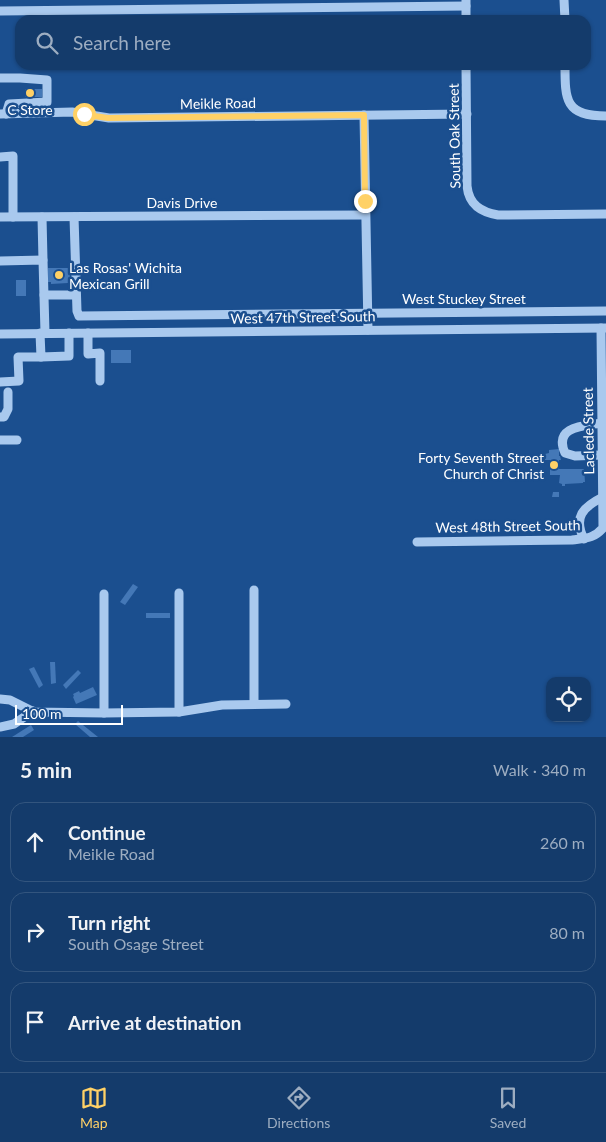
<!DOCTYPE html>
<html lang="en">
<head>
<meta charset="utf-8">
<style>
  :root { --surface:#143b6b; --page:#214673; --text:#f1f3f6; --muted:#9dadc1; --line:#33557e; --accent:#ffd166 }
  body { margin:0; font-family:Lato,sans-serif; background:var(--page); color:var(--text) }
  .controls { position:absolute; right:15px; bottom:15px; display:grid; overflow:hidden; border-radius:10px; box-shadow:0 1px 4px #0004 }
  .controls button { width:45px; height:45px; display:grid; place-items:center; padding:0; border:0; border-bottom:1px solid var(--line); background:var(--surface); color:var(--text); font:25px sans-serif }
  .scale { position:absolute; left:15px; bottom:12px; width:108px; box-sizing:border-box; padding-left:5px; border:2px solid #fff; border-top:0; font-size:14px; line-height:18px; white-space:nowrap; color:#fff; -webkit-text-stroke:4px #1b4f8f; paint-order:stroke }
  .stop { position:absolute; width:15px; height:15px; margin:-11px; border:4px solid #ffd166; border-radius:50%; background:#fff }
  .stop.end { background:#ffd166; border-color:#fff; box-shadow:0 1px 5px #0008 }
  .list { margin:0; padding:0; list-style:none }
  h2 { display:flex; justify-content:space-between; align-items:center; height:65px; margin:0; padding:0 20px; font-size:21px }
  h2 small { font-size:16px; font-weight:400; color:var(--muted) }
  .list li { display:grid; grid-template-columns:32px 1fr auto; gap:15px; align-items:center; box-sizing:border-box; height:80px; margin:0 10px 10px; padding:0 10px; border:1px solid var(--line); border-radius:15px }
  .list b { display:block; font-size:19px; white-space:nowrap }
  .list p { margin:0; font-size:16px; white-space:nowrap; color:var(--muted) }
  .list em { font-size:16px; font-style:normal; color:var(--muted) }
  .icon { flex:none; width:28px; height:28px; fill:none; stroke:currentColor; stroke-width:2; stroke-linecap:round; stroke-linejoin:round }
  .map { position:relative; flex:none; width:606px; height:737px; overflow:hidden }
  .search { position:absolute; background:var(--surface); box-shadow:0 1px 4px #0004; left:15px; right:15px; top:15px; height:55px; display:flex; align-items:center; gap:12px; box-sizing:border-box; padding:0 18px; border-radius:15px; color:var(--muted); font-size:19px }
  .sheet { height:335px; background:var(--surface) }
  nav { display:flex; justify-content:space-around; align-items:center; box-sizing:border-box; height:70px; border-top:1px solid var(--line); background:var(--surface); font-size:14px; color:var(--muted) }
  nav a { display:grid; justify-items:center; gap:2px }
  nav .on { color:var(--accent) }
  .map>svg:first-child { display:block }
  .building { fill:#4478b7 }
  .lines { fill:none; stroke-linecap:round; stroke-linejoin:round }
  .minor { stroke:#a9c9ee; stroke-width:9 }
  .route { stroke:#ffd166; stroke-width:6 }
  .poi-dot { fill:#ffd166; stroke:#1b4f8f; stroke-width:2 }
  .labels { text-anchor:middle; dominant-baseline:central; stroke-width:5; stroke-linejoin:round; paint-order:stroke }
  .street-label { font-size:14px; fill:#fff; stroke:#1b4f8f }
  .poi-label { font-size:14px; fill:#fff; stroke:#1b4f8f }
</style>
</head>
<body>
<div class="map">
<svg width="606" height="737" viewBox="0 0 606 737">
  <rect width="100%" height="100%" fill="#1b4f8f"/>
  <g class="building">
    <rect x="25" y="89" width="17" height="8"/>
    <path d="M48,268H70V281H68V283L51,284V282H48Z"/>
    <rect x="16" y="280" width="10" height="16"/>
    <rect x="111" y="350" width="20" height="13"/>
    <path d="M559,449V456H560L561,460H559V469H584L585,482H583V483L565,484V486H562V484L559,483L560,475H550V460H545V454L549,453V450Z"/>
    <path d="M553,492H559V497H552Z"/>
    <path d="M133,584L138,587L125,605L120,602Z"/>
    <rect x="146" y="613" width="24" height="5"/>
    <path d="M50,662H55L56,683L51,684Z"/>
    <path d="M34,667L43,685L39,688L29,669Z"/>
    <path d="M78,670L81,673L66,689L63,685Z"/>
    <path d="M93,687L97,695L76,704L73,697L74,696L73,694L79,691L80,693Z"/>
    <path d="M78,721L98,737H90L75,724Z"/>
    <path d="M31,725L34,730L23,737H12Z"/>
  </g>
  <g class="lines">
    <g class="minor">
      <path d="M466,0V20"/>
      <path d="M564,0L565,20"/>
      <path d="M0,11L466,6"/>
      <path d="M466,65L467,186C469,205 481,212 498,215L606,214"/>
      <path d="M565,65C565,100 565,116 606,116"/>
      <path d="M0,78H20L47,80V102L9,104L6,114"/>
      <path d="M0,114L72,112L109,118L467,114"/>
      <path d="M364,115L368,330"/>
      <path d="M0,157L13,156V217"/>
      <path d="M0,217L365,215"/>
      <path d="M42,217L43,260"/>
      <path d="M74,217L77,311L79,316L606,311"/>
      <path d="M0,261L43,260L45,333"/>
      <path d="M44,295H76"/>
      <path d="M40,333L41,357L69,356V333"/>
      <path d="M88,333V354L100,353V381"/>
      <path d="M0,334L606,328"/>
      <path d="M0,382L19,381L18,357H41"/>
      <path d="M0,417H4L8,409V392"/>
      <path d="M602,423C584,426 553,426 565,453L575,456L602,455"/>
      <path d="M0,440H17"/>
      <path d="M584,539C573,517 583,507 603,497"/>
      <path d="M417,542L572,540C586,538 593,539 603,528L601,328"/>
      <path d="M104,594V713"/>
      <path d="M0,699L10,700L34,712L104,713L179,712L222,705L286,704"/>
      <path d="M254,704V590"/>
      <path d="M179,712V593"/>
      <path d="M0,727L14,724L33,711"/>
    </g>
  </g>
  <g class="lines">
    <path class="route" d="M84,114L94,116L108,118L364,115L365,201"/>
  </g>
  <g class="poi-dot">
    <circle cx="30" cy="93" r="5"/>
    <circle cx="59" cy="275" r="5"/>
    <circle cx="554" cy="465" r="5"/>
  </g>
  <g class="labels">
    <g class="street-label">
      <text transform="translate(218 103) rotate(-1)">Meikle Road</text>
      <text transform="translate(454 136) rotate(-91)">South Oak Street</text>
      <text x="182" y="202">Davis Drive</text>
      <text x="464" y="298">West Stuckey Street</text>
      <text transform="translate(303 317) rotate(-1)">West 47th Street South</text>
      <text transform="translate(588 431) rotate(-91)">Laclede Street</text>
      <text transform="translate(508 526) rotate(-1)">West 48th Street South</text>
    </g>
    <g class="poi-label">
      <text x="30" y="109">C Store</text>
      <text x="69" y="267" text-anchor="start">Las Rosas' Wichita<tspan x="69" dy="16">Mexican Grill</tspan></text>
      <text x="544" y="457" text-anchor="end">Forty Seventh Street<tspan x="544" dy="16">Church of Christ</tspan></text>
    </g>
  </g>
</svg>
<div class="controls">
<button><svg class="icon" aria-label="locate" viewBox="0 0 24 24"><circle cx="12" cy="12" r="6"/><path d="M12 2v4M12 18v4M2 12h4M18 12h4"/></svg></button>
</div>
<div class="scale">100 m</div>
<div class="stop" style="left:84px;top:114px"></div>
<div class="stop end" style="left:365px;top:201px"></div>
<div class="search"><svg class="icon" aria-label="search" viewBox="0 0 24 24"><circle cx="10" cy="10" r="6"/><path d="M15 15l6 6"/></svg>Search here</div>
</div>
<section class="sheet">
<h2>5 min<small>Walk · 340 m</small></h2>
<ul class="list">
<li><svg class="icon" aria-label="ahead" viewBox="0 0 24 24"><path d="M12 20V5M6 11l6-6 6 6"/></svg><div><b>Continue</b><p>Meikle Road</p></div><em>260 m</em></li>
<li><svg class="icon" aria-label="right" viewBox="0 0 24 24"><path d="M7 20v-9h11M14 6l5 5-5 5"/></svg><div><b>Turn right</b><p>South Osage Street</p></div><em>80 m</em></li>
<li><svg class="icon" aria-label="arrive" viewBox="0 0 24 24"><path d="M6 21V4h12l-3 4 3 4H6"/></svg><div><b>Arrive at destination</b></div></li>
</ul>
</section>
<nav>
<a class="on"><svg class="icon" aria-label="map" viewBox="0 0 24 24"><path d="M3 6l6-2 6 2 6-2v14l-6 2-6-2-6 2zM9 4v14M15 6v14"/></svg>Map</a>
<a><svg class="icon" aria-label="directions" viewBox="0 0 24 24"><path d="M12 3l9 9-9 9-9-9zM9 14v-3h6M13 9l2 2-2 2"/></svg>Directions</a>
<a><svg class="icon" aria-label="saved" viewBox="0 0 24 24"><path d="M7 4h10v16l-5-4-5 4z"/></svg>Saved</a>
</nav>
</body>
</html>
